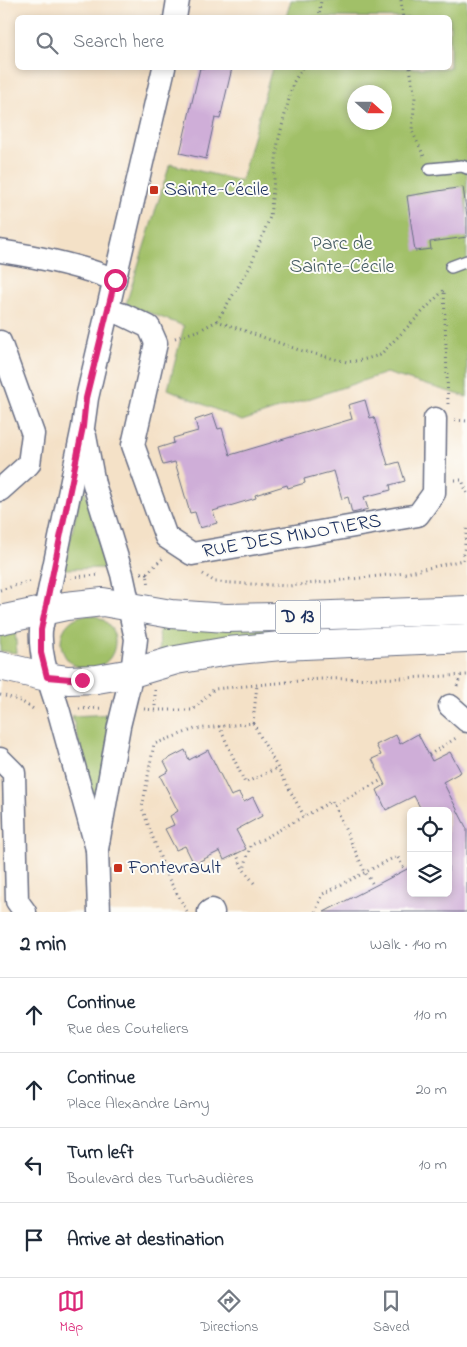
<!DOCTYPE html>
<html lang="en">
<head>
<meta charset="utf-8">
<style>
  :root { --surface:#fff; --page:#f6f6f7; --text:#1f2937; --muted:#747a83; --line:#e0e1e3; --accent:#db2777 }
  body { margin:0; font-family:"Indie Flower",sans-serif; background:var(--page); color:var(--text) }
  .controls { position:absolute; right:15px; bottom:15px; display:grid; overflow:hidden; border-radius:8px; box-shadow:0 2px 8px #0003 }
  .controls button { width:45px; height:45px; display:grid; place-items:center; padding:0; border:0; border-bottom:1px solid var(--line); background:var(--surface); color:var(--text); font:25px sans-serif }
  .compass { position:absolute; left:347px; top:85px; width:45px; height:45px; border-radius:50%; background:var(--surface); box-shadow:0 2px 8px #0003; rotate:111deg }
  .stop { position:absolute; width:15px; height:15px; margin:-11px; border:4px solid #db2777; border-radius:50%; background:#fff }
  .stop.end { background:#db2777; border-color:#fff; box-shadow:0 1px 5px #0008 }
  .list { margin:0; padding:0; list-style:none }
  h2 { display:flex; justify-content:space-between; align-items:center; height:65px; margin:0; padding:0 20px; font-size:21px }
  h2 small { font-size:16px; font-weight:400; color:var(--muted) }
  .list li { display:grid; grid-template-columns:32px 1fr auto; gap:15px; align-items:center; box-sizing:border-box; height:75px; padding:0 20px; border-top:1px solid var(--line) }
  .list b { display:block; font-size:19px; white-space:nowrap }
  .list p { margin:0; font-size:16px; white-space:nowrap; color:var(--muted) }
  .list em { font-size:16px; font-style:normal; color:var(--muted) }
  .icon { flex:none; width:28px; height:28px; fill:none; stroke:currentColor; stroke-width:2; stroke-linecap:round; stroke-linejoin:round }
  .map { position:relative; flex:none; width:467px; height:912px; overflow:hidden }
  .search { position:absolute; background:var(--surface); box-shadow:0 2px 8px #0003; left:15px; right:15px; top:15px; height:55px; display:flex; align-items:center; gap:12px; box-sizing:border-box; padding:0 18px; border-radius:8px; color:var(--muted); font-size:19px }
  .sheet { height:365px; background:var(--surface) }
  nav { display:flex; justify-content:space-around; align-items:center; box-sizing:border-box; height:70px; border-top:1px solid var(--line); background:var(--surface); font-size:14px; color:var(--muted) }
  nav a { display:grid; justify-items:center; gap:2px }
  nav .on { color:var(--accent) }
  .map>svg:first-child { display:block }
  .green { fill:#a1c068; stroke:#5e7863; fill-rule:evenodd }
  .building { fill:#cfaed8 }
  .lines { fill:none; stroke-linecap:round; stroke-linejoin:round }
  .service-casing { stroke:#676d83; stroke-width:14 }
  .minor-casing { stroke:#676d83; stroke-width:25 }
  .primary-casing { stroke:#676d83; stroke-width:30 }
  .path { stroke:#676d83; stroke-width:3; stroke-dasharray:1 4; stroke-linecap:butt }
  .service { stroke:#fff; stroke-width:11 }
  .minor { stroke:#fff; stroke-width:22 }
  .primary { stroke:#fff; stroke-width:28 }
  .route { stroke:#db2777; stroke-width:6 }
  .poi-dot { fill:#c8321e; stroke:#fdfcf7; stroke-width:2 }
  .labels { text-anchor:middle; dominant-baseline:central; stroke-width:4; stroke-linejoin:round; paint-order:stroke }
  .shield { fill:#fdfcf7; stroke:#5f6c8c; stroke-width:1 }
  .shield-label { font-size:19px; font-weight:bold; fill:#1b2f5e }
  .poi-label { font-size:20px; fill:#1b2f5e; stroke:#fdfcf7; text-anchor:start }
  .park-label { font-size:20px; fill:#435a61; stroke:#fdfcf7 }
  .street-label { font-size:20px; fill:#1b2f5e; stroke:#fdfcf7 }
</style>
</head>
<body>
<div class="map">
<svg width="467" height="912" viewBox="0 0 467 912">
  <rect width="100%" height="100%" fill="#fdfcf7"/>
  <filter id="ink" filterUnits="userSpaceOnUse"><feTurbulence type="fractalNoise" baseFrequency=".02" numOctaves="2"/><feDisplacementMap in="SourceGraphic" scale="10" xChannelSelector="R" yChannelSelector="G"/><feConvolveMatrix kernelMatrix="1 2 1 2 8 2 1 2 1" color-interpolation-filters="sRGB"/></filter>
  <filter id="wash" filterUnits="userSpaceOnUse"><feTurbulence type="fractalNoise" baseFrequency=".0096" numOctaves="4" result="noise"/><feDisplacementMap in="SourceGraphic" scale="20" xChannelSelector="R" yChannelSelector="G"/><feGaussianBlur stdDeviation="1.12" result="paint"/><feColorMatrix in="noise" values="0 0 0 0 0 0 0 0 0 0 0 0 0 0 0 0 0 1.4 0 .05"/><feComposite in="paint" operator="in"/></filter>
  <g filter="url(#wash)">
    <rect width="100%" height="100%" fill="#f4e1c7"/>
    <g class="green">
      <path d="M291,0H467V397L386,373L242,421L168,389L184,326L126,304L170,164L241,181L272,68H450V18L286,17ZM354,92H384V122H354Z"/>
      <path d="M83,482L107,568L64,569Z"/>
      <circle cx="88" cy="642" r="27"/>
      <path d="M467,619V630L160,652L159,624Z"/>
      <path d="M15,630L17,653L0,651V633Z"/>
      <path d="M112,714L98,814L72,716Z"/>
    </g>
    <g id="blocks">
      <g class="building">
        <path d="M200,68H232L220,119L215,118L206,159L180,153Z"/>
        <path d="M463,187L467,216V237L430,242L431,249L415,251L407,196Z"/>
        <path d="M365,400L370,418L374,417L388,465L399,462L405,481L390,485L391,490L364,497L368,509L357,512L352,513L348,497L342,499L334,471L304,479L305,483L288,488L287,485L255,495L256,498L213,511L217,523L200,528L195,512L190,513L175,462L163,465L158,448L174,443L173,438L198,431L195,420L213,414L218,429L222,428L230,455L352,419L348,405Z"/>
        <path d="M418,734L432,761L450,752L461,772L443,782L467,829V912H324L411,867V893H448V811H422L414,796L386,810L377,790L385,785L372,759L381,755L376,745L396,735L400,744Z"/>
        <path d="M185,750L189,760L208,750L231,796L239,793L244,802L253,797L262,816L236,830L246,849L224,860L220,851L194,864L185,846L176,850L165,829L174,825L170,816L178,811L160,776L169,771L164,761Z"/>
      </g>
    </g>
  </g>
  <g filter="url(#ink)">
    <use href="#blocks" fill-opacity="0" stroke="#676d83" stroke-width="1"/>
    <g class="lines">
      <defs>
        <g id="service">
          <path d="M430,169L462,166L467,168"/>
          <path d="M451,267L467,261"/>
        </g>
        <g id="minor">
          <path d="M175,18L178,0"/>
          <path d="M0,251C39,257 79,265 115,280"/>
          <path d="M107,310L124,315L149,327L156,343L133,445L166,537L192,554L418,515L434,493L435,419"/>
          <path d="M0,342L33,434L29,464L0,490"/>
          <path d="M85,436L94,484L122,574L136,639L132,673L119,726L97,849L99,912"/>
          <path d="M450,706L467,721"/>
          <path d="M0,759L14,773L17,901L25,912"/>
          <path d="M97,849C84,803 72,758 59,712C51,685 39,659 41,630L83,427L87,398L164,68"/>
          <path d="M209,912L212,910L213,912"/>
        </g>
        <g id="primary">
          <path d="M0,620L66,606L103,602L171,614L226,618L278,617L467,610"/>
          <path d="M0,666L47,677L68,680L97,679L132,673L176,660L228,651L281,646L467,638"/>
        </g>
      </defs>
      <use href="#service" class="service-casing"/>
      <use href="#minor" class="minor-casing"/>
      <use href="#primary" class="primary-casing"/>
      <g class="path">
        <path d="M401,0L403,18"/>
        <path d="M319,18L321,0"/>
        <path d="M410,68L415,97L412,131L424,156"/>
        <path d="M217,321L250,267L270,217L278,142L293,83L302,68"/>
        <path d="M175,338L200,330L217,321L299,350L347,362L362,360L380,355L444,290L448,404"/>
        <path d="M455,420L467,421"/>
        <path d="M455,480H462L467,493"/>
        <path d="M141,573H147L149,586"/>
        <path d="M147,573L163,558"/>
        <path d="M203,574L215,582L289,586L406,573L463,560L467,527"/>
        <path d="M71,577L100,575"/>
        <path d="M0,590L31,581"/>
        <path d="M457,686L461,675"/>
        <path d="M0,695C15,698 24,702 36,711"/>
        <path d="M79,709L103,708"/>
        <path d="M144,709L155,710V690"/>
        <path d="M155,710H193L214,689L320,679L403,678L467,675"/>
        <path d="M253,723L257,685"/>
        <path d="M219,726L245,783L277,768"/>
        <path d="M429,755L456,738"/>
        <path d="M334,805L382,780"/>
        <path d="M236,853L243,869"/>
        <path d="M254,883L244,870L250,846L332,801L365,872L374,886"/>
        <path d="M187,911L167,876L142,808L154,744L195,729L253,723L304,816"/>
        <path d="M315,912L323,894L397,856L405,870"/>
      </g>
      <use href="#service" class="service"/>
      <use href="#minor" class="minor"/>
      <use href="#primary" class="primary"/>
    </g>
  </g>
  <g class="lines" filter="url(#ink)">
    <path class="route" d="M82,680L47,677L41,653V630L83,427L86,398L115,280"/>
  </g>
  <g class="poi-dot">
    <rect x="149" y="185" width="10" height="10" rx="2.5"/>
    <rect x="113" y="863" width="10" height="10" rx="2.5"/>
  </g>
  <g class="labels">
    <rect class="shield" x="275.5" y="600.5" width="45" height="33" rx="4"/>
    <g class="shield-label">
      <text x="298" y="617">D 13</text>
    </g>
    <g class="poi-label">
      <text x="164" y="190">Sainte-Cécile</text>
      <text x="128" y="868">Fontevrault</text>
    </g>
    <g class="park-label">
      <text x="342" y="244">Parc de<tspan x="342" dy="23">Sainte-Cécile</tspan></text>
    </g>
    <g class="street-label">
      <text transform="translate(292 537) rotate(-10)">RUE DES MINOTIERS</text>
    </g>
  </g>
</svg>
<div class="controls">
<button><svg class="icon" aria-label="locate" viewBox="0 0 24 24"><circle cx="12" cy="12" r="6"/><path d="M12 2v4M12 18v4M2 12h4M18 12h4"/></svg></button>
<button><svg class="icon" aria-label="layers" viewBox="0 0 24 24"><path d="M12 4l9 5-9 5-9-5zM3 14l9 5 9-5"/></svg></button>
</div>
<svg class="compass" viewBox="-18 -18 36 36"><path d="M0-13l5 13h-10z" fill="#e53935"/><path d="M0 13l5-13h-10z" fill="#747a83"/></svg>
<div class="stop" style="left:115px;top:280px"></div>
<div class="stop end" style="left:82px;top:680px"></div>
<div class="search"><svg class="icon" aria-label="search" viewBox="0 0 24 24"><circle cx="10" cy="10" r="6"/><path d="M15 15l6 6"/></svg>Search here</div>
</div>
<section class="sheet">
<h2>2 min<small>Walk · 140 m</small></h2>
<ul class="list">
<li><svg class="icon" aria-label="ahead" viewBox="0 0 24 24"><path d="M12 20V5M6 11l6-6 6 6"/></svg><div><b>Continue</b><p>Rue des Couteliers</p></div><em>110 m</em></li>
<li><svg class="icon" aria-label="ahead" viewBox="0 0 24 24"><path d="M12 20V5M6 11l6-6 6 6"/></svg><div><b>Continue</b><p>Place Alexandre Lamy</p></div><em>20 m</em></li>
<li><svg class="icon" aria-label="left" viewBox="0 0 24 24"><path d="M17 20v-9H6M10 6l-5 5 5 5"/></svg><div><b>Turn left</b><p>Boulevard des Turbaudières</p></div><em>10 m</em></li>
<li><svg class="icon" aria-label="arrive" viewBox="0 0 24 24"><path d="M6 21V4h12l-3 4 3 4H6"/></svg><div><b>Arrive at destination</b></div></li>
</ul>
</section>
<nav>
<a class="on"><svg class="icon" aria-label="map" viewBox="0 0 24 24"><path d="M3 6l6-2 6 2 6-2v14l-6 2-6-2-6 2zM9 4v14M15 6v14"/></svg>Map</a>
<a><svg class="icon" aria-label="directions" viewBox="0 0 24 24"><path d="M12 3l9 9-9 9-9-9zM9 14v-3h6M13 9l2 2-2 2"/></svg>Directions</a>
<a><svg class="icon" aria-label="saved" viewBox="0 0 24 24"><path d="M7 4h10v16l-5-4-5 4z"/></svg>Saved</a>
</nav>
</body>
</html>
